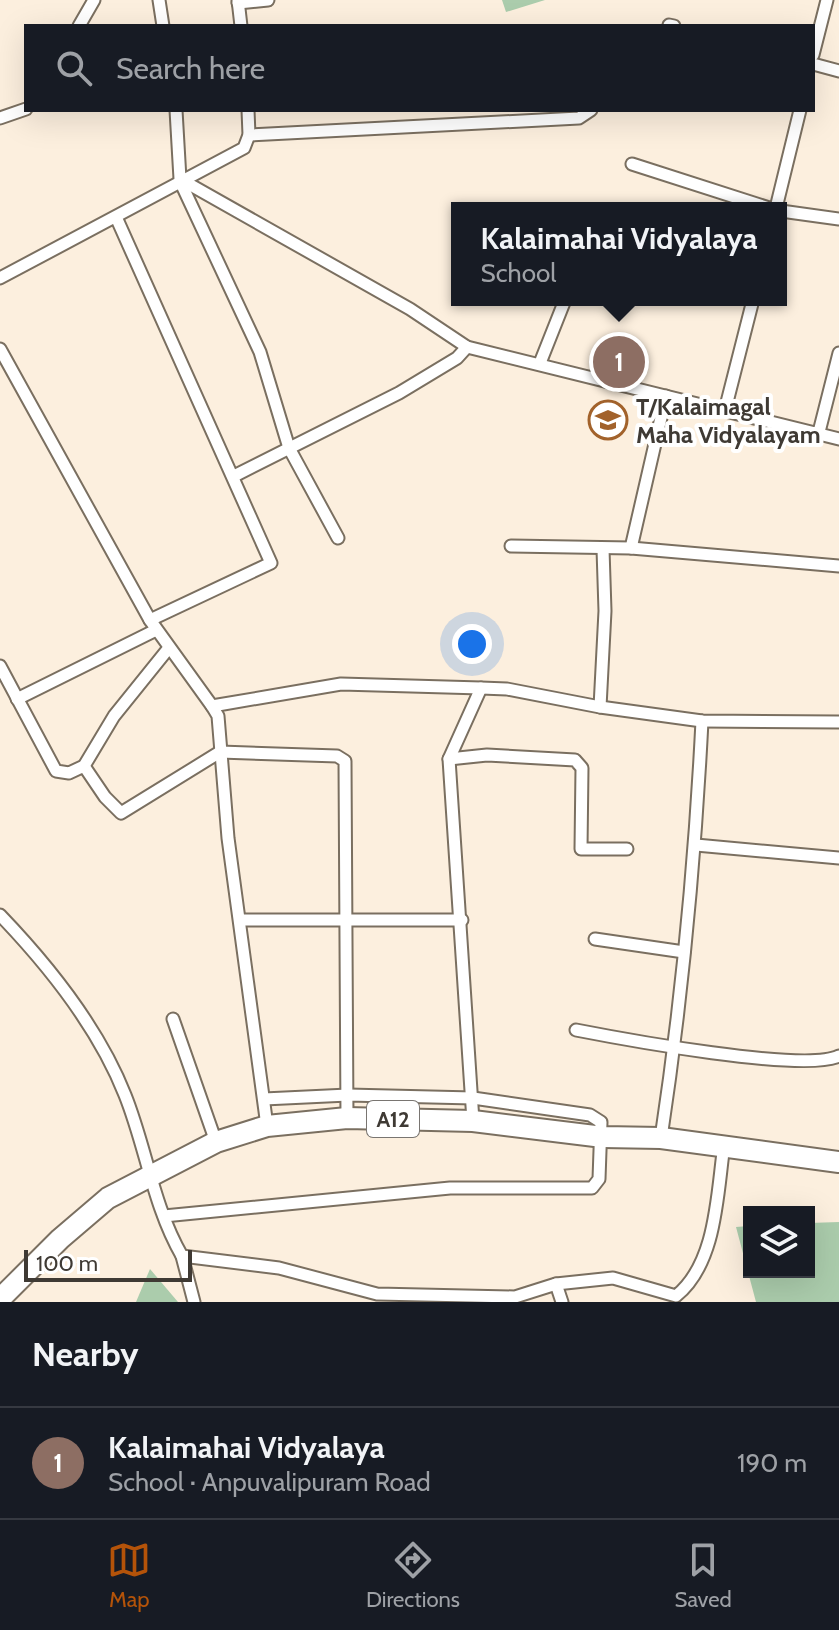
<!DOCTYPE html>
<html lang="en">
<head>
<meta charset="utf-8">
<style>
  :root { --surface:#171b24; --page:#20242c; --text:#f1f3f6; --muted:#9ea1a6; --line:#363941; --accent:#b45309 }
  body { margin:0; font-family:Cabin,sans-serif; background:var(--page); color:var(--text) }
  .controls { position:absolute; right:24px; bottom:24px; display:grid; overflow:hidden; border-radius:0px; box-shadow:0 8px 32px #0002 }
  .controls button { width:72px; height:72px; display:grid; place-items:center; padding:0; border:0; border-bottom:2px solid var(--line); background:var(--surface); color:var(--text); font:40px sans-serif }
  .scale { position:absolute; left:24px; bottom:20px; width:168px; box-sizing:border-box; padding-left:8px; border:4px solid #3f3a34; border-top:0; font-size:22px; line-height:28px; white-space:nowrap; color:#3f3a34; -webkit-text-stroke:6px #fff; paint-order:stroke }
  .you { position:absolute; left:472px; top:644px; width:28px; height:28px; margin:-20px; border:6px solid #fff; border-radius:50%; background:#1a73e8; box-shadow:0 0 0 12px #1a73e833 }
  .badge { display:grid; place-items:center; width:52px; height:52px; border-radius:50%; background:var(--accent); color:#fff; font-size:26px; font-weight:700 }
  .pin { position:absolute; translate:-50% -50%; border:4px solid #fff; box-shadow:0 2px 8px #0006 }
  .popup { position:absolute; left:451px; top:202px; width:336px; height:104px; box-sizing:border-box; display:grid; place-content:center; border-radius:0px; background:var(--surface); filter:drop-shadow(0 2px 6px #0005); font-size:26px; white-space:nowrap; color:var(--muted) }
  .popup b { font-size:30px; color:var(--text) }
  .popup::after { content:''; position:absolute; left:50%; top:100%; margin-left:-16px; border:16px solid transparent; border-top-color:var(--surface) }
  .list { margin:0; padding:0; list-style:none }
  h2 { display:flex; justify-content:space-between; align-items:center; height:104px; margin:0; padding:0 32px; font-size:34px }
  h2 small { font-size:26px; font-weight:400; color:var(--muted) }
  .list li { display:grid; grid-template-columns:52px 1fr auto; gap:24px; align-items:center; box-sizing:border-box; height:112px; padding:0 32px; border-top:2px solid var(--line) }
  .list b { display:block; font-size:30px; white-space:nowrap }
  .list p { margin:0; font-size:26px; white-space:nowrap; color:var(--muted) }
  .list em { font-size:26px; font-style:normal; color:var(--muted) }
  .icon { flex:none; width:44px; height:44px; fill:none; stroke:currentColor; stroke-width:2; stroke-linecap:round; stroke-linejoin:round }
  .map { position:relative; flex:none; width:839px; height:1302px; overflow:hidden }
  .search { position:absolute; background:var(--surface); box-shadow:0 8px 32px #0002; left:24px; right:24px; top:24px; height:88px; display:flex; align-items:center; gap:20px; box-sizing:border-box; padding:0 28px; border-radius:0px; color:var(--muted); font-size:30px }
  .sheet { height:216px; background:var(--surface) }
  nav { display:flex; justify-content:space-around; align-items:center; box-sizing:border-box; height:112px; border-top:2px solid var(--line); background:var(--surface); font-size:22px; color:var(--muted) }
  nav a { display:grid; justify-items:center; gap:4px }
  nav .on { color:var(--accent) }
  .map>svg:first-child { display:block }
  .green { fill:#abccac }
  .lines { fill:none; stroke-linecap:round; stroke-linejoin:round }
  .street-casing { stroke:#7a6f60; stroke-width:15 }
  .highway-casing { stroke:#7a6f60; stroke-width:24 }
  .street { stroke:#fff; stroke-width:11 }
  .highway { stroke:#fff; stroke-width:20 }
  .labels { text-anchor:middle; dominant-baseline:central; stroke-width:8; stroke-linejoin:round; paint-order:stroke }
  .shield { fill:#fff; stroke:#797571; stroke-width:2 }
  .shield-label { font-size:22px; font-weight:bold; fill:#3f3a34 }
  .poi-label { font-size:24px; font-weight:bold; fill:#3f3a34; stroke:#fff; text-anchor:start }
</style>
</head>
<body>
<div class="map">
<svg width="839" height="1302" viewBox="0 0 839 1302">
  <rect width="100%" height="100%" fill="#fcefde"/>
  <g class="green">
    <path d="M502,0H545L506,12Z"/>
    <path d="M839,1222V1302H756L736,1227L749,1226V1272H809V1223Z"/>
    <path d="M150,1269L178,1302H136Z"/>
  </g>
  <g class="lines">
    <defs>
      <g id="street">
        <path d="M159,0L163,26"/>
        <path d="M238,0L241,26"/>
        <path d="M238,3L268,0"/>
        <path d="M669,25L674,26"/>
        <path d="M79,26L94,0"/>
        <path d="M813,55L827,0"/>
        <path d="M813,64L839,71"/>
        <path d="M176,110L180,179L410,309L467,347L839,439"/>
        <path d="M0,118L26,109"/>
        <path d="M249,135L579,118L591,110"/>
        <path d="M632,164L769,208"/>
        <path d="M180,181L260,352L289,448L338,538"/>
        <path d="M776,208L800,110"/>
        <path d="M781,211L839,219"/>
        <path d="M116,217L271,563L150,620"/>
        <path d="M0,278L244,148L249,135L248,110"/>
        <path d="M0,349L150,620L212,706L341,684L481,688L507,689L600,707L702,721L839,722"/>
        <path d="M540,363L565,300"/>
        <path d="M725,410L753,300"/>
        <path d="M819,432L839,353"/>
        <path d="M234,476L399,393L457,358L467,347"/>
        <path d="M511,546L631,548L839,566"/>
        <path d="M631,548L666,396"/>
        <path d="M0,666L56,771L69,773L84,766L114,716L168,649"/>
        <path d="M17,699L156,630"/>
        <path d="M212,706L218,716L228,838L267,1126"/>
        <path d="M600,707L605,611L603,549"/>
        <path d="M449,759L487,755L575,760L582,768L581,849H627"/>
        <path d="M84,766L105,797L121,813L220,752L337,756L345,761L347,1118"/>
        <path d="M696,845L839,858"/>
        <path d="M0,915C48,965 99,1029 125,1095C146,1147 153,1206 182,1256L279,1268L377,1294L515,1297L556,1284L613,1278L676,1296C717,1263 717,1193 724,1145"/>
        <path d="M241,920H462"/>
        <path d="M595,939L684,952"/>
        <path d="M173,1019L216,1142"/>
        <path d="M576,1030C622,1039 805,1073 839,1056"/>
        <path d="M473,1121L449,759L481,688"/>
        <path d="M661,1138C682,999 695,860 702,721"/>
        <path d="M164,1216L450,1188H592L599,1179L601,1122L590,1115L473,1098L348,1095L264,1099"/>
        <path d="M182,1256L194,1302"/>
        <path d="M556,1284L562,1302"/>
      </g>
      <path id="highway" d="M0,1299L60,1239L108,1198L216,1142L267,1126L347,1118L473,1121L603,1137L661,1138L839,1162"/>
    </defs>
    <use href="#street" class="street-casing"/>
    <use href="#highway" class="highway-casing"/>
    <use href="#street" class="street"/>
    <use href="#highway" class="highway"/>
  </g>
  <defs>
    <symbol id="school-ring" viewBox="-11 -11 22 22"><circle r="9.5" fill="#fff" stroke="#a2622b" stroke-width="1.5"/><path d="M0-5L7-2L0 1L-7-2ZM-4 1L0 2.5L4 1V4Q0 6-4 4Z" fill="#a2622b"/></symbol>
  </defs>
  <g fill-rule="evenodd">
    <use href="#school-ring" x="586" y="398" width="44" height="44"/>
  </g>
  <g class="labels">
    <rect class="shield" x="367" y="1101" width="52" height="36" rx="6"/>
    <g class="shield-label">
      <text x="393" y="1119">A12</text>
    </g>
    <g class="poi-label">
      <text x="636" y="406">T/Kalaimagal<tspan x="636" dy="28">Maha Vidyalayam</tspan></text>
    </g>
  </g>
</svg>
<div class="controls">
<button><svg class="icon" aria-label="layers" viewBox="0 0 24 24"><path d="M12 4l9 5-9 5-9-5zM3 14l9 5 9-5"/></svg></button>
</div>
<div class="scale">100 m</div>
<div class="you"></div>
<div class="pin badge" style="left:619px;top:362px;background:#8d6e63">1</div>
<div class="popup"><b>Kalaimahai Vidyalaya</b>School</div>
<div class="search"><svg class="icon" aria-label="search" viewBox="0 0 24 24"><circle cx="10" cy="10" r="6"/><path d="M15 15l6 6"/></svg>Search here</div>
</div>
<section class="sheet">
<h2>Nearby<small></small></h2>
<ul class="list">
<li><span class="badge" style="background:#8d6e63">1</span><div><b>Kalaimahai Vidyalaya</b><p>School · Anpuvalipuram Road</p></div><em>190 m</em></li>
</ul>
</section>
<nav>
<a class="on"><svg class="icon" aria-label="map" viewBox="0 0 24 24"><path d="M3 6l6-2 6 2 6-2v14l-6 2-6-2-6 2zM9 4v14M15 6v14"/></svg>Map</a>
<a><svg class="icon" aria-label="directions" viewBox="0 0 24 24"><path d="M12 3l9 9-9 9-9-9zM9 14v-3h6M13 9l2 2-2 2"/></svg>Directions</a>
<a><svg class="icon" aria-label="saved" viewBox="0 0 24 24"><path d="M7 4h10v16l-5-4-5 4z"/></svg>Saved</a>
</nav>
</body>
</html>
